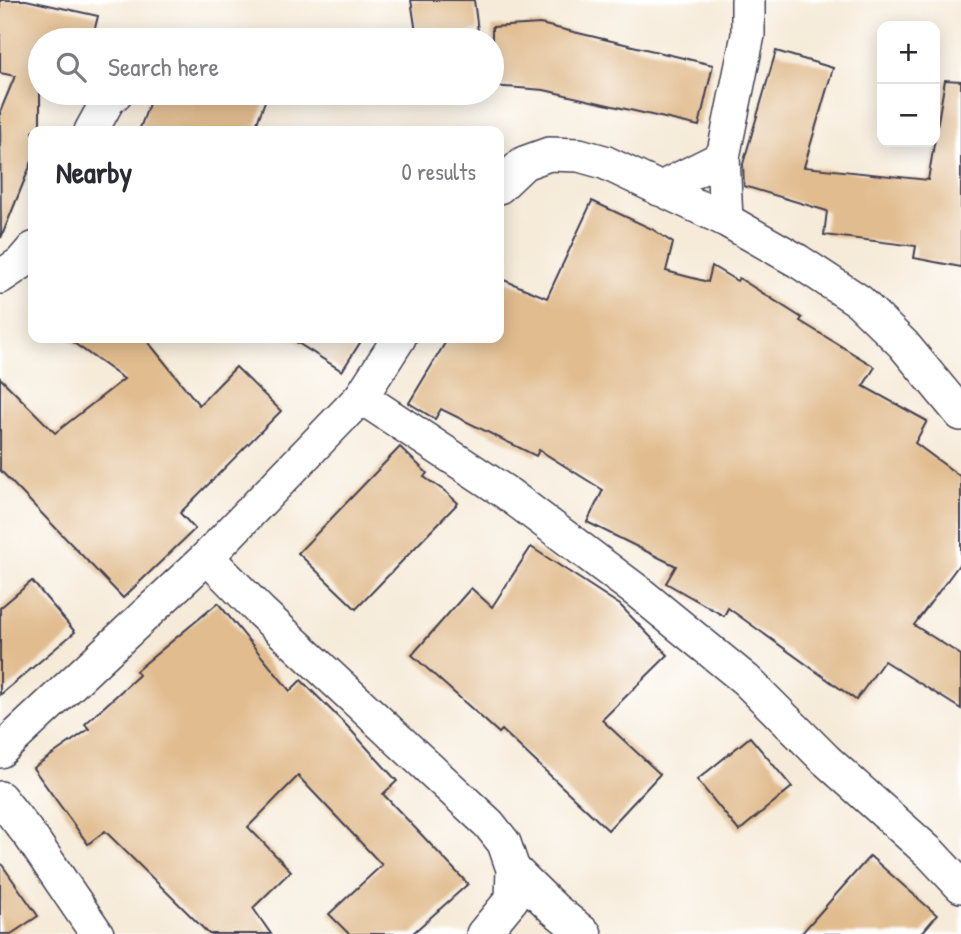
<!DOCTYPE html>
<html lang="en">
<head>
<meta charset="utf-8">
<style>
  :root { --surface:#fff; --page:#f7f7f7; --text:#2b2b33; --muted:#7c7c81; --line:#e1e1e2 }
  body { margin:0; font-family:"Patrick Hand",sans-serif; background:var(--page); color:var(--text) }
  .controls { position:absolute; right:21px; top:21px; display:grid; overflow:hidden; border-radius:14px; box-shadow:0 4px 18px #0003 }
  .controls button { width:63px; height:63px; display:grid; place-items:center; padding:0; border:0; border-bottom:2px solid var(--line); background:var(--surface); color:var(--text); font:35px sans-serif }
  .list { margin:0; padding:0; list-style:none }
  h2 { display:flex; justify-content:space-between; align-items:center; height:91px; margin:0; padding:0 28px; font-size:30px }
  h2 small { font-size:23px; font-weight:400; color:var(--muted) }
  .icon { flex:none; width:38px; height:38px; fill:none; stroke:currentColor; stroke-width:2; stroke-linecap:round; stroke-linejoin:round }
  .map { position:relative; flex:none; width:961px; height:934px; overflow:hidden }
  .search { position:absolute; background:var(--surface); box-shadow:0 4px 18px #0003; left:28px; top:28px; width:476px; height:77px; display:flex; align-items:center; gap:18px; box-sizing:border-box; padding:0 24px; border-radius:38px; color:var(--muted); font-size:26px }
  .panel { position:absolute; background:var(--surface); box-shadow:0 4px 18px #0003; left:28px; top:126px; width:476px; height:217px; border-radius:14px }
  .map>svg:first-child { display:block }
  .building { fill:#e1bc8e }
  .lines { fill:none; stroke-linecap:round; stroke-linejoin:round }
  .minor-casing { stroke:#424053; stroke-width:36 }
  .minor { stroke:#fff; stroke-width:33 }
</style>
</head>
<body>
<div class="map">
<svg width="961" height="934" viewBox="0 0 961 934">
  <rect width="100%" height="100%" fill="#fff"/>
  <filter id="ink" filterUnits="userSpaceOnUse"><feTurbulence type="fractalNoise" baseFrequency=".0143" numOctaves="2"/><feDisplacementMap in="SourceGraphic" scale="14" xChannelSelector="R" yChannelSelector="G"/><feConvolveMatrix kernelMatrix="1 2 1 2 8 2 1 2 1" color-interpolation-filters="sRGB"/></filter>
  <filter id="wash" filterUnits="userSpaceOnUse"><feTurbulence type="fractalNoise" baseFrequency=".00686" numOctaves="4" result="noise"/><feDisplacementMap in="SourceGraphic" scale="28" xChannelSelector="R" yChannelSelector="G"/><feGaussianBlur stdDeviation="1.57" result="paint"/><feColorMatrix in="noise" values="0 0 0 0 0 0 0 0 0 0 0 0 0 0 0 0 0 1.4 0 .05"/><feComposite in="paint" operator="in"/></filter>
  <g filter="url(#wash)">
    <rect width="100%" height="100%" fill="#f6ebd9"/>
    <g id="blocks">
      <g class="building">
        <path d="M0,0H26L98,16L92,40H40V131H33V159L1,238L0,112L15,76L0,73Z"/>
        <path d="M411,0H474L478,31L417,39Z"/>
        <path d="M540,24L713,65L699,126L544,90L492,86V27Z"/>
        <path d="M776,51L833,68L804,167L928,180L945,80L961,81V267L914,258L916,246L824,235L827,211L744,186L743,164Z"/>
        <path d="M153,93H268L254,131H139Z"/>
        <path d="M592,201L652,229L673,243L666,271L708,282L712,266L737,281L739,278L802,318L800,321L875,367L863,386L927,421L915,443L961,477V562L914,625L961,655V709L884,661L856,700L728,608L724,616L666,583L676,566L587,522L603,490L539,450L536,456L441,409L435,419L409,403L448,338H499V278L547,298Z"/>
        <path d="M67,338H145L199,405L236,367L281,411L180,513L195,529L123,598L0,470V378L55,433L124,379Z"/>
        <path d="M290,338H363L342,371Z"/>
        <path d="M400,447L427,473L424,477L446,492L458,503L356,609L298,553Z"/>
        <path d="M531,547L620,605L668,655L602,720L660,774L608,830L502,730L499,733L412,655L471,588L492,607Z"/>
        <path d="M32,581L75,632L0,695V608Z"/>
        <path d="M218,603L290,691L301,680L348,727L397,781L383,794L468,884L412,934H349L329,914L382,865L298,776L248,827L291,871L253,908L271,934H209L105,831L88,844L33,768L89,729L85,724L139,675L136,671Z"/>
        <path d="M750,737L792,787L739,831L697,780Z"/>
        <path d="M870,856L937,915L921,934H801Z"/>
        <path d="M0,862L38,916L11,934H0Z"/>
      </g>
    </g>
  </g>
  <g filter="url(#ink)">
    <use href="#blocks" fill-opacity="0" stroke="#424053" stroke-width="2"/>
    <g class="lines">
      <defs>
        <g id="minor">
          <path d="M91,131L108,100L116,93"/>
          <path d="M499,187L524,163L549,154L579,155L604,162L726,220L798,261L859,301L903,344L961,414"/>
          <path d="M659,189L723,157"/>
          <path d="M726,220L723,157L748,35V0"/>
          <path d="M0,277L21,263L33,249"/>
          <path d="M361,397L508,494L637,591L746,680L826,760L931,854L961,886"/>
          <path d="M207,557L261,612L489,824L504,843L513,869L512,899L483,934"/>
          <path d="M0,751L207,557L361,397L399,338"/>
          <path d="M0,798L31,837L97,934"/>
          <path d="M513,869L554,909L585,934"/>
        </g>
      </defs>
      <use href="#minor" class="minor-casing"/>
      <use href="#minor" class="minor"/>
    </g>
  </g>
</svg>
<div class="controls">
<button>+</button>
<button>−</button>
</div>
<div class="search"><svg class="icon" aria-label="search" viewBox="0 0 24 24"><circle cx="10" cy="10" r="6"/><path d="M15 15l6 6"/></svg>Search here</div>
<section class="panel">
<h2>Nearby<small>0 results</small></h2>
<ul class="list">
</ul>
</section>
</div>
</body>
</html>
